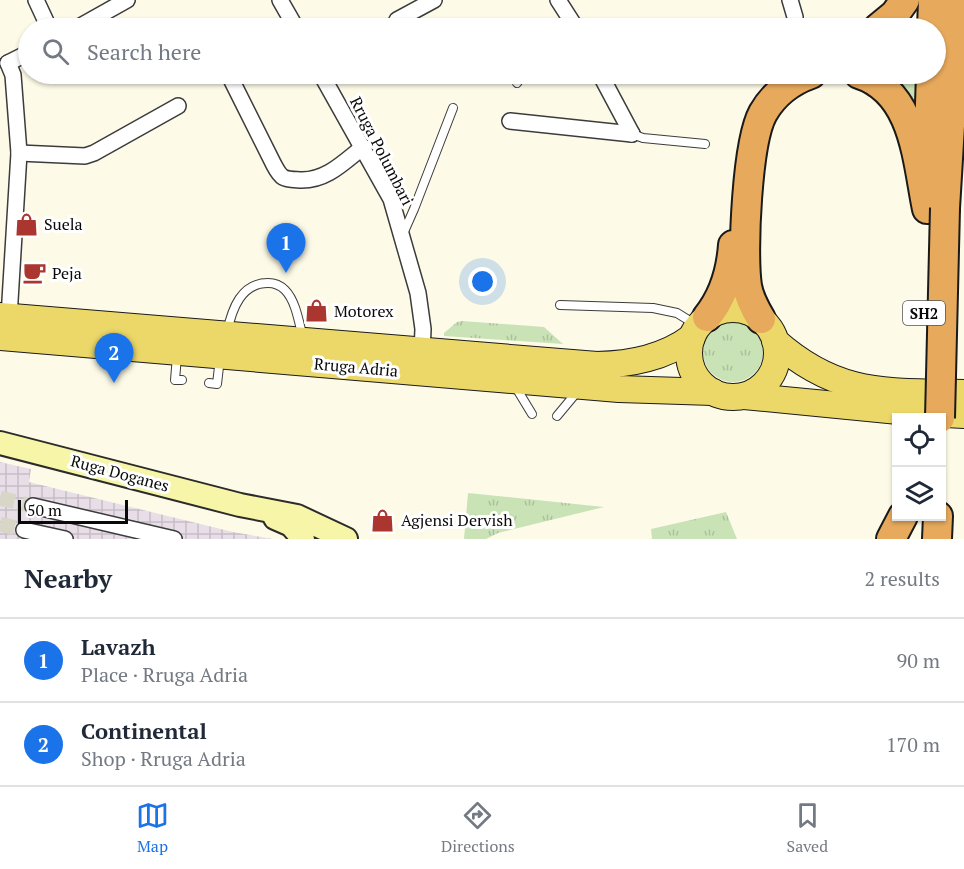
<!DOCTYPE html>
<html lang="en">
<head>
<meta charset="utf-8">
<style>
  :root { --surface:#fff; --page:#f2f2f3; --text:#1f2937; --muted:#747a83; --line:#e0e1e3; --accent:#1a73e8 }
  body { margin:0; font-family:"PT Serif",serif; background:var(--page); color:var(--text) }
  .controls { position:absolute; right:18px; bottom:18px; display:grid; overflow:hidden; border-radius:0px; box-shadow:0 2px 4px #0004 }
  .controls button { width:54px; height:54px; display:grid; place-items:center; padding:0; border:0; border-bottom:2px solid var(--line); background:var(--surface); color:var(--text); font:30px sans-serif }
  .scale { position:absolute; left:18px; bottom:15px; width:110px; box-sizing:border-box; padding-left:6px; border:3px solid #090909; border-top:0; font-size:16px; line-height:21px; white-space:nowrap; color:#090909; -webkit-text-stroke:4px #fff; paint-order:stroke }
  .you { position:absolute; left:483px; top:282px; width:21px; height:21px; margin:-15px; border:4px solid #fff; border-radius:50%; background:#1a73e8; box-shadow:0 0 0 9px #1a73e833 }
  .badge { display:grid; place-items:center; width:39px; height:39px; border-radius:50%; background:var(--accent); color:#fff; font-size:20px; font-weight:700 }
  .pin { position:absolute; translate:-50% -50px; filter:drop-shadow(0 2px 3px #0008) }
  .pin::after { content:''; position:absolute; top:32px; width:21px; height:18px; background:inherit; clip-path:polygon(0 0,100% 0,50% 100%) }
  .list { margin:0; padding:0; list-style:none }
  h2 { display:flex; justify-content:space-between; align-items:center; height:78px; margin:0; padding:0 24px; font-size:26px }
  h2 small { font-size:20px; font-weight:400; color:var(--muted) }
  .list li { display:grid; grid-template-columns:39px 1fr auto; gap:18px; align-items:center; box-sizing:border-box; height:84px; padding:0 24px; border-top:2px solid var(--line) }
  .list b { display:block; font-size:22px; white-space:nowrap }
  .list p { margin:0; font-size:20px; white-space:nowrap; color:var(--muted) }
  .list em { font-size:20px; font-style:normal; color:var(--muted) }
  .icon { flex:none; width:33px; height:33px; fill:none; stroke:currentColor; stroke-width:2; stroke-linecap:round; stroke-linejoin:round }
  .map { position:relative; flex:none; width:964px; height:539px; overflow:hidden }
  .search { position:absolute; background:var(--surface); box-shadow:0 2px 4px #0004; left:18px; right:18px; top:18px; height:66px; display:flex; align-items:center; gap:15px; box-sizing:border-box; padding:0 21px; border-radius:33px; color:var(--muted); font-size:22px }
  .sheet { height:246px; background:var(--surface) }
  nav { display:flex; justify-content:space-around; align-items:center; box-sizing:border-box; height:84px; border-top:2px solid var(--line); background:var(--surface); font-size:16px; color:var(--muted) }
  nav a { display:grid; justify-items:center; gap:3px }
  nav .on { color:var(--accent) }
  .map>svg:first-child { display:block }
  .industrial { fill:url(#industrial-grid) }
  .grass { fill:url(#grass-tufts) }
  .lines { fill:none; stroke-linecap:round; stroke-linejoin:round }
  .street-tunnel { stroke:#d8d7c7; stroke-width:15; stroke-dasharray:15 8; stroke-linecap:butt }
  .lane-casing { stroke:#3c3c3c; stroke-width:10 }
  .street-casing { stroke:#3c3c3c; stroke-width:18 }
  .secondary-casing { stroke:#2b2b2b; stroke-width:26 }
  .primary-casing { stroke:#1a1a1a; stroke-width:28 }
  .highway-casing { stroke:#1a1a1a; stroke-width:32 }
  .lane { stroke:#fff; stroke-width:8 }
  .street { stroke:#fff; stroke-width:15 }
  .secondary { stroke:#f7f6a8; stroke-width:22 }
  .primary { stroke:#ecd869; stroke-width:26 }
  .highway { stroke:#e7a95c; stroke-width:28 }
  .highway-bridge-casing { stroke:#1a1a1a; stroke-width:32; stroke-linecap:butt }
  .highway-bridge { stroke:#e7a95c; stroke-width:28 }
  .labels { text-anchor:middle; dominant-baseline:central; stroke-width:6; stroke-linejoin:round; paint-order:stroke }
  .shield { fill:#fff; stroke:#535353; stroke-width:1.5 }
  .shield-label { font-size:15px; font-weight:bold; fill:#090909 }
  .street-label { font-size:16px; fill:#090909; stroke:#fff }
  .poi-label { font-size:16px; fill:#090909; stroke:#fff; text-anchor:start }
</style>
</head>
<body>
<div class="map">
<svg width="964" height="539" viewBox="0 0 964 539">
  <defs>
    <pattern id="industrial-grid" width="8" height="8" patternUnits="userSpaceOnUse" patternTransform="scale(1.5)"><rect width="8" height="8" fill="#e8dee8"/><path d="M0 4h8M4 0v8" fill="none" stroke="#c6bdc6"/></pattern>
    <pattern id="grass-tufts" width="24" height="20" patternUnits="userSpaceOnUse" patternTransform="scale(1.5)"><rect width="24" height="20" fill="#c9e3b6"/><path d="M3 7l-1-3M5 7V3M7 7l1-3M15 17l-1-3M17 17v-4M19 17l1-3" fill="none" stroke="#abc19b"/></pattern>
  </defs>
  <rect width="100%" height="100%" fill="#fdfbe8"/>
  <path class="industrial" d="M0,462L31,469L29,482L233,532L273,539H0Z"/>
  <g class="grass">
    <path d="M882,74H920L919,119Z"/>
    <path d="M462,321L544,327L563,344L444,336V333L457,322Z"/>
    <circle cx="733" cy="352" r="30"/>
    <path d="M468,493L604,507L498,533L486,539H464Z"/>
    <path d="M726,512L737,539H652L651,529Z"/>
  </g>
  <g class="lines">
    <g class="street-tunnel">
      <path d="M0,498L33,506"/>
      <path d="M0,524L24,530"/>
    </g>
    <defs>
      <g id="lane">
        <path d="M517,83L523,74"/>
        <path d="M632,134L643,138L705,144"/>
        <path d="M403,234L414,209L453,108"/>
        <path d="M560,305L653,308L677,313L698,326"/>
        <path d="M227,332C232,309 241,283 268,283C275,283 280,285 285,290C296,301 299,323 303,338"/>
        <path d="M177,356L175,380H182"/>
        <path d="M209,383L217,384L220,358"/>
        <path d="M515,386L532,414"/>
        <path d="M557,416L577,392"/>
      </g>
      <g id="street">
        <path d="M36,0L49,28"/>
        <path d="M280,0L296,28"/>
        <path d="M558,0L576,28"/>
        <path d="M790,0L795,17V28"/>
        <path d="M397,20L434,0"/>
        <path d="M77,28L127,0"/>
        <path d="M8,63L13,75L19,153L9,317"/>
        <path d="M8,63L28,53"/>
        <path d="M321,74L391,199L418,293L423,329L422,352"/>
        <path d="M600,74L632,134"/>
        <path d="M231,79L274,165C282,180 284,179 300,180C326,181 344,162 363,147"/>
        <path d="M510,121L632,134"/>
        <path d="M19,153L85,156L94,153L178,106"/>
        <path d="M33,506L174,539"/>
        <path d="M24,530L65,539"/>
      </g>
      <g id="secondary">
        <path d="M0,443L240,505L297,516L346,539"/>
        <path d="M275,518L291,525L303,539"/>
      </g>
      <g id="primary">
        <circle cx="733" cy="353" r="44"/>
        <path d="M0,316L597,365C631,364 664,358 692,337"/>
        <path d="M0,337L619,389L713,392"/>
        <path d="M775,341C838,397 886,391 964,393"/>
        <path d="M744,396L909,412L964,415"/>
      </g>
      <g id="highway">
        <path d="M878,28L895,14L905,0"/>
        <path d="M932,28L933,0"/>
        <path d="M859,74C915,92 917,161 927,209"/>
        <path d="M928,162L931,74"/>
        <path d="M945,208L952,93L954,0"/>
        <path d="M707,317C724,296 731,272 733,245"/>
        <path d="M761,319C755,309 749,298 747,286C742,252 747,142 763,113C774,94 791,81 811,74"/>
        <path d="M891,539L903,516"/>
        <path d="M937,539L938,516"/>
      </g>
    </defs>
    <use href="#lane" class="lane-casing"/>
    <use href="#street" class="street-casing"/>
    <use href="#secondary" class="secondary-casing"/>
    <use href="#primary" class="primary-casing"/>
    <use href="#highway" class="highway-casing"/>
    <use href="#lane" class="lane"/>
    <use href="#street" class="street"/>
    <use href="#secondary" class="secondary"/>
    <use href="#primary" class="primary"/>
    <use href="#highway" class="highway"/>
    <defs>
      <path id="highway-bridge" d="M940,418L945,208"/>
    </defs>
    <use href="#highway-bridge" class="highway-bridge-casing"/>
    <use href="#highway-bridge" class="highway-bridge"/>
  </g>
  <defs>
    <symbol id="shop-bare" viewBox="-9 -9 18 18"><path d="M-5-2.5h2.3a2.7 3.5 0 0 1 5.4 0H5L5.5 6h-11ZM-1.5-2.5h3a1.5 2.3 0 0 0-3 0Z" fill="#ab3630" stroke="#fff" stroke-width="2.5" paint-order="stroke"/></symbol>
    <symbol id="cafe-bare" viewBox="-9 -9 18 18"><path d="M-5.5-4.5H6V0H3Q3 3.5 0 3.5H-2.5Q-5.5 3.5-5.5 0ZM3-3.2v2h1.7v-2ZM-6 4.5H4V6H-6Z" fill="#ab3630" stroke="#fff" stroke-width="2.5" paint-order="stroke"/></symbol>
  </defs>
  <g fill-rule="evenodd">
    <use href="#shop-bare" x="10" y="208" width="33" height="33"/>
    <use href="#cafe-bare" x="18" y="256" width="33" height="33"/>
    <use href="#shop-bare" x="300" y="294" width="33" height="33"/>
    <use href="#shop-bare" x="366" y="504" width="33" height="33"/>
  </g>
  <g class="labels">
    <rect class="shield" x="903" y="301" width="42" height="24" rx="4.5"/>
    <g class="shield-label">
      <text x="924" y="313">SH2</text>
    </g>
    <g class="street-label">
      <text transform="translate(382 151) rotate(63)">Rruga Polumbari</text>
      <text transform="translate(356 367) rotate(5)">Rruga Adria</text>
      <text transform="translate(120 473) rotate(15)">Ruga Doganes</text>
    </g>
    <g class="poi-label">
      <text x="44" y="224">Suela</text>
      <text x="52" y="273">Peja</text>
      <text x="334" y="311">Motorex</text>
      <text x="401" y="520">Agjensi Dervish</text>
    </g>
  </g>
</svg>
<div class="controls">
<button><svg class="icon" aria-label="locate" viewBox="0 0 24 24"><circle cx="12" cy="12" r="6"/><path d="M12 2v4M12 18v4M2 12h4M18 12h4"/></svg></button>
<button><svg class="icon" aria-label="layers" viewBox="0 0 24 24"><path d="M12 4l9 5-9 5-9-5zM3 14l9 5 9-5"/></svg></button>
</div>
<div class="scale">50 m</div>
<div class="you"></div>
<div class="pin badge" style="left:286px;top:273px">1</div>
<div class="pin badge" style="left:114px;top:383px">2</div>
<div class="search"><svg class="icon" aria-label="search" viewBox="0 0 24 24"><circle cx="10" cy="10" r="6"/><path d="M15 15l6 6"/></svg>Search here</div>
</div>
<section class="sheet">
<h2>Nearby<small>2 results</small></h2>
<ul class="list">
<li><span class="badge">1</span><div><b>Lavazh</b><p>Place · Rruga Adria</p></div><em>90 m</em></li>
<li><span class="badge">2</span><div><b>Continental</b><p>Shop · Rruga Adria</p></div><em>170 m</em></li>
</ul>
</section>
<nav>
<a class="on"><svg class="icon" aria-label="map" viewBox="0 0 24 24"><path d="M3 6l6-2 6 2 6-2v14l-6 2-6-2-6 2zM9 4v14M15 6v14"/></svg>Map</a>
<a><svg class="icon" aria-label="directions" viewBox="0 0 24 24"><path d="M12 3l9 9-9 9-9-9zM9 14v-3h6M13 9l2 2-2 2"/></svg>Directions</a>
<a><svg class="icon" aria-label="saved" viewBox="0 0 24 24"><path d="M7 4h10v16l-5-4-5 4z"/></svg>Saved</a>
</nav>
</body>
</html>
